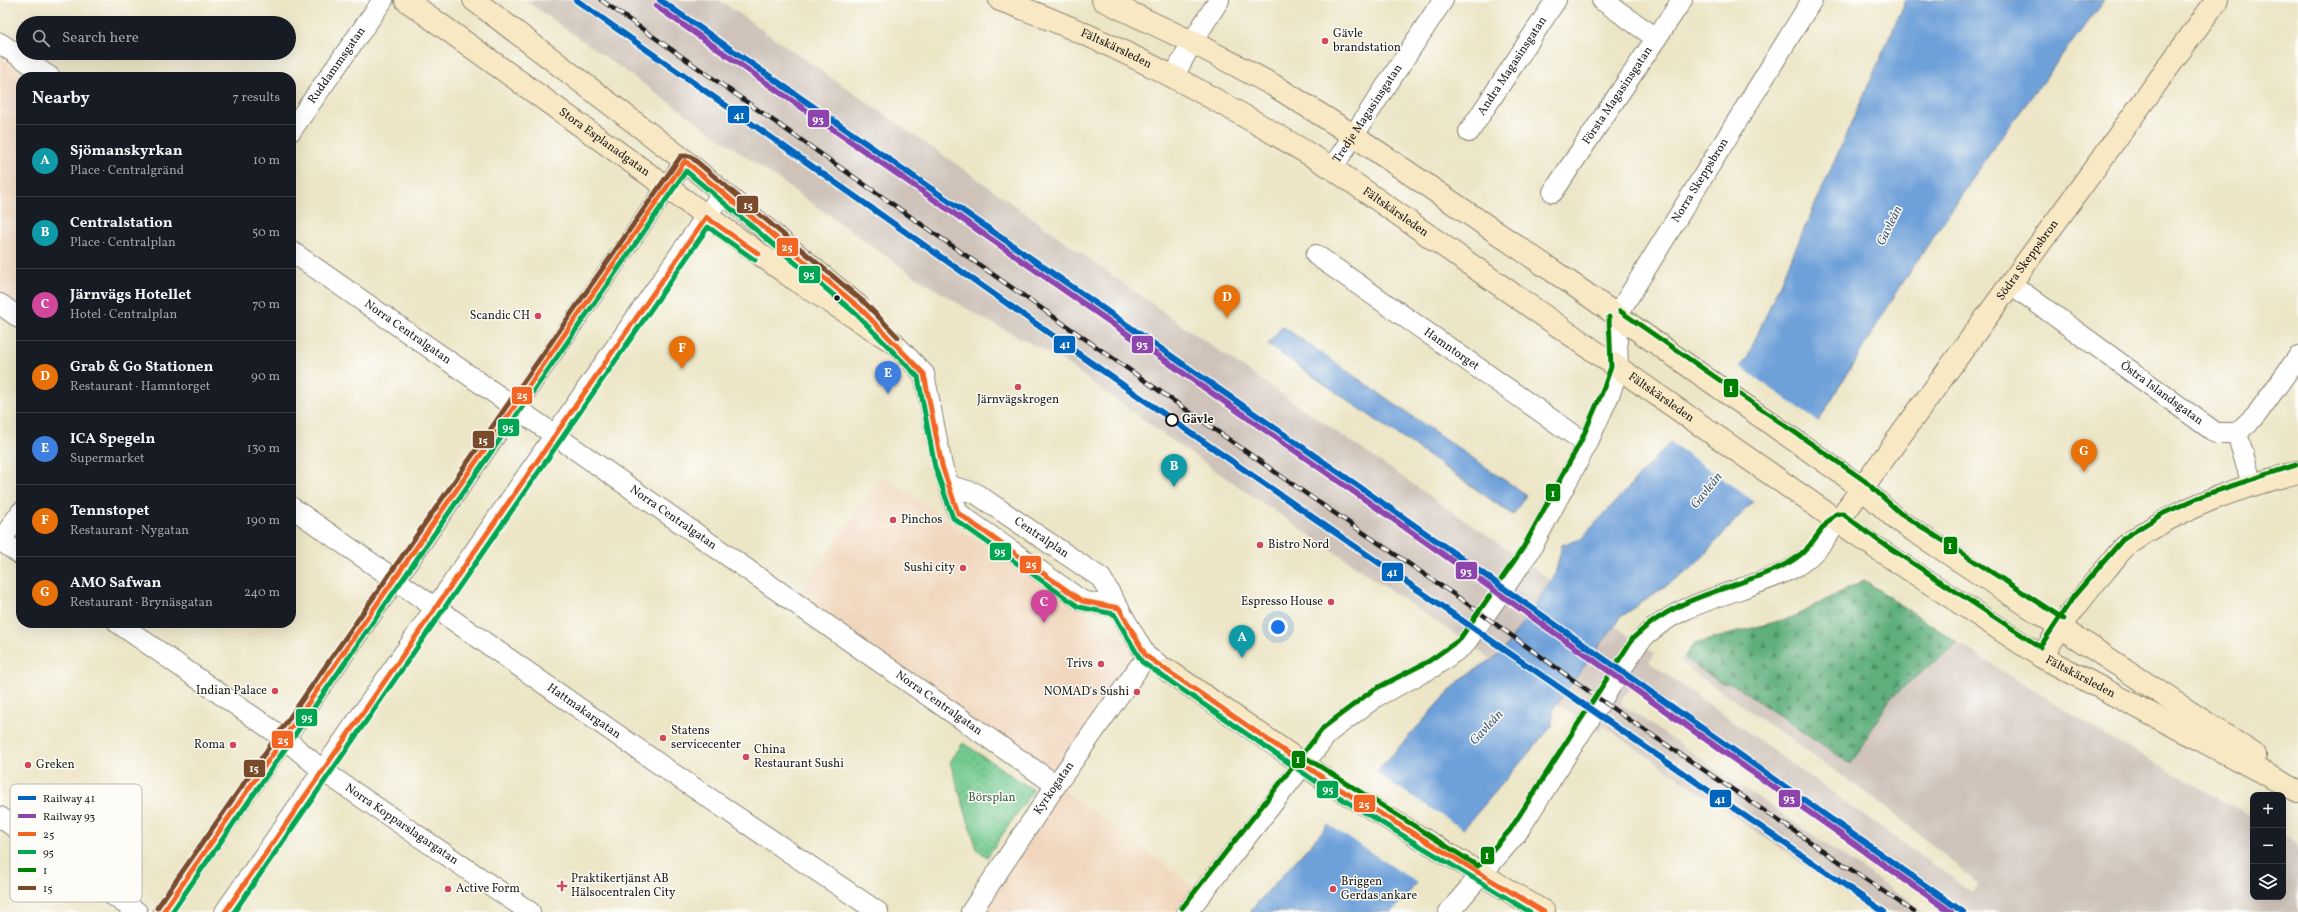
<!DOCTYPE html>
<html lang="en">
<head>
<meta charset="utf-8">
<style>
  :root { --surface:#171b24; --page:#242831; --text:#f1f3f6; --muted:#9ea1a6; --line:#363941; --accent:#d1495b }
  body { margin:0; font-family:Vollkorn,serif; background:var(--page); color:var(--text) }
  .controls { position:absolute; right:12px; bottom:12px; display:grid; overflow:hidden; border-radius:8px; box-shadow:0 4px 16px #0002 }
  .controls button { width:36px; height:36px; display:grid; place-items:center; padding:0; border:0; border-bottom:1px solid var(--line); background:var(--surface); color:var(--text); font:20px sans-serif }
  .you { position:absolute; left:1278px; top:627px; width:14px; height:14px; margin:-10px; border:3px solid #fff; border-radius:50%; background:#1a73e8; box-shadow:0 0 0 6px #1a73e833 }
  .badge { display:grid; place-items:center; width:26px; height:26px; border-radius:50%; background:var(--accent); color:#fff; font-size:13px; font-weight:700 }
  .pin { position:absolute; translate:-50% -33px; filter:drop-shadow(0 1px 2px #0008) }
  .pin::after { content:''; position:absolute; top:21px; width:14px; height:12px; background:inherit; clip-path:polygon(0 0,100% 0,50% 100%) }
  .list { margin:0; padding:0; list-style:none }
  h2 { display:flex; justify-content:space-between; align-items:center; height:52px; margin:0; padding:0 16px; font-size:17px }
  h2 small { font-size:13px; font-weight:400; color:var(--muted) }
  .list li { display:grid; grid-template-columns:26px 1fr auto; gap:12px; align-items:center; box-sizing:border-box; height:72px; padding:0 16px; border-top:1px solid var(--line) }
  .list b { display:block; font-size:15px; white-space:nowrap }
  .list p { margin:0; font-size:13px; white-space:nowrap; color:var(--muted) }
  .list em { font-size:13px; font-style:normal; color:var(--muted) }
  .icon { flex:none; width:22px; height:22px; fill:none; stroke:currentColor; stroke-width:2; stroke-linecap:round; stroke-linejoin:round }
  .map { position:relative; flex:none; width:2298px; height:912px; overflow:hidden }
  .search { position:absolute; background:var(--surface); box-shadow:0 4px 16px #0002; left:16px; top:16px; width:280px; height:44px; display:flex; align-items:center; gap:10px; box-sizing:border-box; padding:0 14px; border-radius:22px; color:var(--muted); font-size:15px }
  .panel { position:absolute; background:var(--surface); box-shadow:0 4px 16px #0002; left:16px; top:72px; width:280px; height:556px; border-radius:16px }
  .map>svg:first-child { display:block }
  .built { fill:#f0d6bc }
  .industrial { fill:#cec2b9 }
  .forest { fill:url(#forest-firs); stroke:#3d664c }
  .park { fill:url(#park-dots); stroke:#487456 }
  .water { fill:#6ea0d9; stroke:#455e7a }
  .pier { fill:#ece5c6 }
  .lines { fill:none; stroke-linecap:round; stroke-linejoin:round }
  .street-casing { stroke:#848071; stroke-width:22 }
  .secondary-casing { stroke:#848071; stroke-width:24 }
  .street { stroke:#fff; stroke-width:20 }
  .secondary { stroke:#f8e8c3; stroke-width:22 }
  .rail-casing { stroke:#1c1c1c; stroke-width:4.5 }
  .rail { stroke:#fdfcf7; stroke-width:3; stroke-dasharray:9; stroke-linecap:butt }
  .bus-1-casing { stroke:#fdfcf7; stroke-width:8 }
  .bus-2-casing { stroke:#fdfcf7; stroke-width:8 }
  .bus-3-casing { stroke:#fdfcf7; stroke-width:8 }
  .bus-4-casing { stroke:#fdfcf7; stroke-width:8 }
  .bus-1 { stroke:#f26522; stroke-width:5 }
  .bus-2 { stroke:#00a651; stroke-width:5 }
  .bus-3 { stroke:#008000; stroke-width:5 }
  .bus-4 { stroke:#7a4b2a; stroke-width:5 }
  .rail-1-casing { stroke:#fdfcf7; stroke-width:9 }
  .rail-2-casing { stroke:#fdfcf7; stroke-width:9 }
  .rail-1 { stroke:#0065bd; stroke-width:6 }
  .rail-2 { stroke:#8e44ad; stroke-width:6 }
  .poi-dot { fill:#d1495b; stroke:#fdfcf7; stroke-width:1.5 }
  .bus-dot { fill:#1c1c1c; stroke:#fdfcf7; stroke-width:1.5 }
  .stop-dot { fill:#fdfcf7; stroke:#1c1c1c; stroke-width:2 }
  .labels { text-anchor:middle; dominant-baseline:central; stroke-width:3; stroke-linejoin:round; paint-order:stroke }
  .poi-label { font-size:12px; fill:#1c1c1c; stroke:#fdfcf7; text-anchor:start }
  .street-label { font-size:12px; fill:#1c1c1c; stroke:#fdfcf7 }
  .stop-label { font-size:12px; font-weight:bold; fill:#1c1c1c; stroke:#fdfcf7; text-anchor:start }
  .park-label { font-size:12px; fill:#3f624b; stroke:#fdfcf7 }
  .water-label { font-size:13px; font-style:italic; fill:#455e7a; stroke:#fdfcf7 }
  .key { fill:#fdfcf7; stroke:#bab9b5; stroke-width:1 }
  .key-label { font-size:11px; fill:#1c1c1c }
  .line-badge { stroke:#fdfcf7; stroke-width:1.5 }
  .badge-label { font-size:11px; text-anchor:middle; font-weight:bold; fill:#fff }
</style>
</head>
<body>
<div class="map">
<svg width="2298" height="912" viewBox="0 0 2298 912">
  <defs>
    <pattern id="forest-firs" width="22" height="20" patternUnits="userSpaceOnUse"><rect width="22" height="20" fill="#5eaf7b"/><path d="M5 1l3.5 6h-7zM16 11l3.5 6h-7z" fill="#4d8e64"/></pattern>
    <pattern id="park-dots" width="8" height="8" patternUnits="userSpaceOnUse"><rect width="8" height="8" fill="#73cb91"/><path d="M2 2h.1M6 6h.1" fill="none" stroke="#63ae7c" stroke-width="1.8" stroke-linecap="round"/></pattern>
  </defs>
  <rect width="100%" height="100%" fill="#fdfcf7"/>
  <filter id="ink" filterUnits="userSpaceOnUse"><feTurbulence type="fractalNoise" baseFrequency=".025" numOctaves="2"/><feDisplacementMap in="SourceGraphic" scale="8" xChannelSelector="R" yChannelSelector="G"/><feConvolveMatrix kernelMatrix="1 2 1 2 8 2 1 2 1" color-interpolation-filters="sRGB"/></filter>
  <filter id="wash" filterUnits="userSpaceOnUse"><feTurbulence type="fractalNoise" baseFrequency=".012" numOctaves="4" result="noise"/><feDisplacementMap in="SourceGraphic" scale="16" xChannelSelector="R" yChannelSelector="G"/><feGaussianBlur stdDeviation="0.9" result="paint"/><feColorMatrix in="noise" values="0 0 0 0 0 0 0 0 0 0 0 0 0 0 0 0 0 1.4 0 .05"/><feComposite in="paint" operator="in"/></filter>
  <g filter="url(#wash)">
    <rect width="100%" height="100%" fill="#ece5c6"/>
    <g class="built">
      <path d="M0,58L27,77H21V306L0,291Z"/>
      <path d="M882,476L1146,656L1056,785L1202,892L1187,912H971L1056,785L794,602Z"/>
    </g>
    <path class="industrial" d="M525,0H719L979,180L1183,326L1504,547L1655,654L1649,662L1972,892L1978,883L1885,806L1681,663L1684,658L1720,682L1734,685L1851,764L1891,697L1958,643L2118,743L2253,817V897H2283V834L2298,844V912H1953L1632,686L1620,703L1925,912H1872L1604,726L1599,733L1181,447L1060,359L977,315L916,277Z"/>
    <path class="forest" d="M1864,580L1958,643L1891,697L1851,764L1734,685L1720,682L1684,658L1694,644L1793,617Z"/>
    <path class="park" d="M963,743L1033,790L987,857L977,849L950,762Z"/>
    <g class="water">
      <path d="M1906,0H2104L1999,140L1906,277L1819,420L1754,500L1694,566L1621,617L1554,707L1552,726L1392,912H1249L1461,679L1502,653L1555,575L1562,545L1581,539L1746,360Z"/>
      <path d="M1282,326L1526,495L1513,515L1268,345Z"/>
    </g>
    <g class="pier">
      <path d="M1739,366L1820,423L1755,502L1669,441Z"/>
      <path d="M1373,771L1464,830L1419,884L1326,823Z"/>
    </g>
  </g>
  <g filter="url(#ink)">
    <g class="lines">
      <defs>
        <g id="street">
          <path d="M1602,0L1656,38"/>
          <path d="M0,43L50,77"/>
          <path d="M1174,76L1192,42L1219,0"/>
          <path id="s1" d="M291,131L383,0"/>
          <path id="s2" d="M1469,132L1556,0"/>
          <path id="s3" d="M1332,168L1443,0"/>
          <path id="s4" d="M1553,192L1682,0"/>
          <path id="s5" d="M291,251L1056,785"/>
          <path id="s6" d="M1316,255L1587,444"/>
          <path id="s7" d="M2011,284L2216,433H2237L2257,414L2298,357"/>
          <path d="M0,304L21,319"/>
          <path d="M893,342L924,374L942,466L958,513L1082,601L1119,608"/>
          <path d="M2237,433L2252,485"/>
          <path id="s8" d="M950,486L975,493L1101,578L1146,656L1167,670"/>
          <path id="s9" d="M291,507L672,773L878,912"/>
          <path d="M0,540L21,555"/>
          <path d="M0,542L21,512"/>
          <path id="s10" d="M118,623L285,739L323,771L530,912"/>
          <path d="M0,817L137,912"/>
          <path d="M163,912L396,579L685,161"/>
          <path d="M225,912L723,192"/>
          <path id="s11" d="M971,912L1056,785L1139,667"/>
          <path id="s12" d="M1187,912L1329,732L1377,696L1433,667L1464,645L1529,552L1587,444L1610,393L1618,368L1616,317L1812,0"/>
          <path d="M1449,912L1516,834L1638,643C1677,599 1743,594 1793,568C1813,557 1826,538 1839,520"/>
        </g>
        <g id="secondary">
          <path id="s13" d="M406,0L793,278L893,342"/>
          <path d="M474,0L685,161L858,306"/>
          <path id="s14" d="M1000,0C1118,42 1225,103 1332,168L1875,547L2042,657L2298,791"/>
          <path d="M1103,0L1192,42L1273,85L1353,135L1575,286L1861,487L1896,519L2255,755"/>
          <path id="s15" d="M1839,520L2217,0"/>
          <path d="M2042,657C2060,625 2082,597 2106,569C2113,561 2120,550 2128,544C2179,507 2238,488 2298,472"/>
          <path d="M1167,670L1338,788L1544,912"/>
        </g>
      </defs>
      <use href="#street" class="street-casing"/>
      <use href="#secondary" class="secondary-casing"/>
      <use href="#street" class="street"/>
      <use href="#secondary" class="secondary"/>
      <defs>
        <path id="rail" d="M601,0L1308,495L1465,602L1615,710L1914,912"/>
      </defs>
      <use href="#rail" class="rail-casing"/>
      <use href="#rail" class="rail"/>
      <defs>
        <g id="bus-1">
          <path d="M163,912L685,161L861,309L924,374L942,466L958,513L1082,601L1119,608L1146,656L1338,788L1544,912"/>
          <path d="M225,912L706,217L759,254"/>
        </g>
        <g id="bus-2">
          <path d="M172,912L686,171L856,314L918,377L935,467L953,518L1079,607L1114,614L1142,662L1334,794L1530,912"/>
          <path d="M234,912L708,227L755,260"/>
        </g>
        <g id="bus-3">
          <path d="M1620,311L1865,481L1900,513L2064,619"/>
          <path d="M1308,759L1478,866L1510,830L1633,638C1684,590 1734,592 1790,562C1813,549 1819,527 1836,514H1843L1879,541L2040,647L2074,596L2124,538L2164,513L2207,494L2296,465"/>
          <path d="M1182,908L1324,727L1373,690L1429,661L1459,640L1523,548L1581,441L1603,390L1611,367L1609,317"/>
        </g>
        <path id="bus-4" d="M157,908L681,156H690L866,304L898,337"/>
      </defs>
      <use href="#bus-1" class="bus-1-casing"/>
      <use href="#bus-2" class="bus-2-casing"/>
      <use href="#bus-3" class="bus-3-casing"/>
      <use href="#bus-4" class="bus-4-casing"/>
      <use href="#bus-1" class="bus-1"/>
      <use href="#bus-2" class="bus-2"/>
      <use href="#bus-3" class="bus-3"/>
      <use href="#bus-4" class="bus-4"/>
      <defs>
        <g id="rail-1">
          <path d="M576,0L1191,433L1884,912"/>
          <path d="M660,0L1397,513L1963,912"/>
        </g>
        <path id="rail-2" d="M656,6L1393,519L1951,912"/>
      </defs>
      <use href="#rail-1" class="rail-1-casing"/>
      <use href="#rail-2" class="rail-2-casing"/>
      <use href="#rail-1" class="rail-1"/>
      <use href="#rail-2" class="rail-2"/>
    </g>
  </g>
  <g class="poi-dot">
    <circle cx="1325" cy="41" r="4"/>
    <circle cx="538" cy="316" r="4"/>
    <circle cx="1018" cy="387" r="4"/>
    <circle cx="893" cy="520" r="4"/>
    <circle cx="1260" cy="545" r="4"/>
    <circle cx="963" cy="568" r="4"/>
    <circle cx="1331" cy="602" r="4"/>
    <circle cx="1101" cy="664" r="4"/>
    <circle cx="275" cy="691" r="4"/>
    <circle cx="1137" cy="692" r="4"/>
    <circle cx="663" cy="738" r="4"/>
    <circle cx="233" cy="745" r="4"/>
    <circle cx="746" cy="757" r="4"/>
    <circle cx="28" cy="765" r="4"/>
    <path d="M560 880h4v4h4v4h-4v4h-4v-4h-4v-4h4z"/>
    <circle cx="448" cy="889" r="4"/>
    <circle cx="1333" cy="889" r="4"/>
  </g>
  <circle class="bus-dot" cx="837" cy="298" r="3.5"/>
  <circle class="stop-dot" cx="1172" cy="420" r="6"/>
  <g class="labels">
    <g class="poi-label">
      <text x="1333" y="34">Gävle<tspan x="1333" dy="14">brandstation</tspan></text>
      <text x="530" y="316" text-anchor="end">Scandic CH</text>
      <text x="1018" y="400" text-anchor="middle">Järnvägskrogen</text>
      <text x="901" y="520">Pinchos</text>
      <text x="1268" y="545">Bistro Nord</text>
      <text x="955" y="568" text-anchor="end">Sushi city</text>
      <text x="1323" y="602" text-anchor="end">Espresso House</text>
      <text x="1093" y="664" text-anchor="end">Trivs</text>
      <text x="267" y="691" text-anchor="end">Indian Palace</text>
      <text x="1129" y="692" text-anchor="end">NOMAD's Sushi</text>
      <text x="671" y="731">Statens<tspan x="671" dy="14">servicecenter</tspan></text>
      <text x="225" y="745" text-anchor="end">Roma</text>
      <text x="754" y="750">China<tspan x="754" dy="14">Restaurant Sushi</tspan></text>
      <text x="36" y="765">Greken</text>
      <text x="571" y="879">Praktikertjänst AB<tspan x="571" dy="14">Hälsocentralen City</tspan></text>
      <text x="1341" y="882">Briggen<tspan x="1341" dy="14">Gerdas ankare</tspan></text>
      <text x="456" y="889">Active Form</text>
    </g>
    <g class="street-label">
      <text stroke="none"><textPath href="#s14" startOffset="126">Fältskärsleden</textPath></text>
      <text stroke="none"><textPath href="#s1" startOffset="80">Ruddammsgatan</textPath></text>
      <text stroke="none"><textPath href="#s2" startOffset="79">Andra Magasinsgatan</textPath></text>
      <text stroke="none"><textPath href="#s4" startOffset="116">Första Magasinsgatan</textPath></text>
      <text stroke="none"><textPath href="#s3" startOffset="65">Tredje Magasinsgatan</textPath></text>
      <text stroke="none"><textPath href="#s13" startOffset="244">Stora Esplanadgatan</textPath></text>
      <text stroke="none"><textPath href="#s12" startOffset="920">Norra Skeppsbron</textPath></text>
      <text stroke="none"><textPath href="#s14" startOffset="450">Fältskärsleden</textPath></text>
      <text stroke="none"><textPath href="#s15" startOffset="321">Södra Skeppsbron</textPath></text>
      <text stroke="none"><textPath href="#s5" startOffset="142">Norra Centralgatan</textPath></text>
      <text stroke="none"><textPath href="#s6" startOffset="165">Hamntorget</textPath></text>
      <text stroke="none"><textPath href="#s7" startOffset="186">Östra Islandsgatan</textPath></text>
      <text stroke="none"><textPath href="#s14" startOffset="774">Fältskärsleden</textPath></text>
      <text stroke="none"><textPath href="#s5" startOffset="466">Norra Centralgatan</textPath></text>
      <text stroke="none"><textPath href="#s8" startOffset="106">Centralplan</textPath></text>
      <text stroke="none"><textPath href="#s14" startOffset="1278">Fältskärsleden</textPath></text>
      <text stroke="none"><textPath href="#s5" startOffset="790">Norra Centralgatan</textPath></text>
      <text stroke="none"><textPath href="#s9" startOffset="357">Hattmakargatan</textPath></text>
      <text stroke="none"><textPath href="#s11" startOffset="149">Kyrkogatan</textPath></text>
      <text stroke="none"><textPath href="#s10" startOffset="348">Norra Kopparslagargatan</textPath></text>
    </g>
    <g class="stop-label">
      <text x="1182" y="420">Gävle</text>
    </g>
    <g class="park-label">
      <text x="992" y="798">Börsplan</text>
    </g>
    <g class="water-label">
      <text transform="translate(1890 226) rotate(-64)">Gavleån</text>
      <text transform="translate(1707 491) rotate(-51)">Gavleån</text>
      <text transform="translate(1487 728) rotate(-47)">Gavleån</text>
    </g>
  </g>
  <rect x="10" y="784" width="132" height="118" rx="6" class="key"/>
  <rect x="18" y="796" width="18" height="4" fill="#0065bd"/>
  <rect x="18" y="814" width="18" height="4" fill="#8e44ad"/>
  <rect x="18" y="832" width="18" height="4" fill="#f26522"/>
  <rect x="18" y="850" width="18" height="4" fill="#00a651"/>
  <rect x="18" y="868" width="18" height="4" fill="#008000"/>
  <rect x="18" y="886" width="18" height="4" fill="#7a4b2a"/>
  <g class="key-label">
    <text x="43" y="802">Railway 41</text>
    <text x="43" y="820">Railway 93</text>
    <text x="43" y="838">25</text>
    <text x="43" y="856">95</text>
    <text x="43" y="874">1</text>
    <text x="43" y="892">15</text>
  </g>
  <g class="line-badge">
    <rect x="727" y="105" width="23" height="19" rx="4" fill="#0065bd"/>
    <rect x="807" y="109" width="23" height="19" rx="4" fill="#8e44ad"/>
    <rect x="736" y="195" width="23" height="19" rx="4" fill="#7a4b2a"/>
    <rect x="776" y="237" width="23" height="20" rx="4" fill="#f26522"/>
    <rect x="798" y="265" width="23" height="19" rx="4" fill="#00a651"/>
    <rect x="1053" y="335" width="23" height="19" rx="4" fill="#0065bd"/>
    <rect x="1131" y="335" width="23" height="19" rx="4" fill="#8e44ad"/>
    <rect x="1723" y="378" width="16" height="20" rx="4" fill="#008000"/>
    <rect x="511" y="386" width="22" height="19" rx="4" fill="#f26522"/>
    <rect x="497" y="418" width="23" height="19" rx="4" fill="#00a651"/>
    <rect x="472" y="430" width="23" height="19" rx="4" fill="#7a4b2a"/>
    <rect x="1545" y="483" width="16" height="19" rx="4" fill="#008000"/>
    <rect x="1943" y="536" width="15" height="19" rx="4" fill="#008000"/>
    <rect x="989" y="542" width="23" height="19" rx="4" fill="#00a651"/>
    <rect x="1019" y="555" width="23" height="19" rx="4" fill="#f26522"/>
    <rect x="1455" y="561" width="23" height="19" rx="4" fill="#8e44ad"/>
    <rect x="1381" y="562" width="23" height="20" rx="4" fill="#0065bd"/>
    <rect x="295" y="708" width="23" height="19" rx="4" fill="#00a651"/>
    <rect x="271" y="730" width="23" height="19" rx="4" fill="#f26522"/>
    <rect x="1291" y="750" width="15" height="19" rx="4" fill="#008000"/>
    <rect x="243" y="759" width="23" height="19" rx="4" fill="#7a4b2a"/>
    <rect x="1316" y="780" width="23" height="19" rx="4" fill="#00a651"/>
    <rect x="1778" y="789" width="23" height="19" rx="4" fill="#8e44ad"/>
    <rect x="1709" y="789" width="23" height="19" rx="4" fill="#0065bd"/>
    <rect x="1353" y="794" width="23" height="19" rx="4" fill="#f26522"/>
    <rect x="1480" y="846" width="15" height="19" rx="4" fill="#008000"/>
  </g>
  <g class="badge-label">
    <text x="739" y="119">41</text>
    <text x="818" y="123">93</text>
    <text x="748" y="209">15</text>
    <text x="787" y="251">25</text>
    <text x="809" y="278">95</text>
    <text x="1065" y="348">41</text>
    <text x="1142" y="348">93</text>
    <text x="1731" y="392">1</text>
    <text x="522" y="399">25</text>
    <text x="508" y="431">95</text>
    <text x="483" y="444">15</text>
    <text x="1553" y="497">1</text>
    <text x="1950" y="549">1</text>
    <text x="1000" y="555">95</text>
    <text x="1031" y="568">25</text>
    <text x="1466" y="575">93</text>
    <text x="1392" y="576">41</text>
    <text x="307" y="721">95</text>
    <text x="283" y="744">25</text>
    <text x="1298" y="763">1</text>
    <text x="254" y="772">15</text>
    <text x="1328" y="793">95</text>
    <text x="1789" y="802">93</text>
    <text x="1720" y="803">41</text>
    <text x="1364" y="808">25</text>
    <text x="1487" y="859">1</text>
  </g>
</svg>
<div class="controls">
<button>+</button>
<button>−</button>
<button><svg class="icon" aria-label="layers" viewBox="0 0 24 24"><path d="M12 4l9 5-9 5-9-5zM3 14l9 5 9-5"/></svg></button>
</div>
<div class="you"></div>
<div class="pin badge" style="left:1242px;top:658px;background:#0f9aa8">A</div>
<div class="pin badge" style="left:1174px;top:487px;background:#0f9aa8">B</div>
<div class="pin badge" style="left:1044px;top:623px;background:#d1479c">C</div>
<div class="pin badge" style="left:1227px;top:318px;background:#e8710a">D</div>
<div class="pin badge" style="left:888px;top:394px;background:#3f7fe0">E</div>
<div class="pin badge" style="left:682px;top:369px;background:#e8710a">F</div>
<div class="pin badge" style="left:2084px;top:472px;background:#e8710a">G</div>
<div class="search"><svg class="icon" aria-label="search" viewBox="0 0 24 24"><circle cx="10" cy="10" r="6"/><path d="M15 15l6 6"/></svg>Search here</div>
<section class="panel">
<h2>Nearby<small>7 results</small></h2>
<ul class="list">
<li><span class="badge" style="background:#0f9aa8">A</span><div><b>Sjömanskyrkan</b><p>Place · Centralgränd</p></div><em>10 m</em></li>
<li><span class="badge" style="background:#0f9aa8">B</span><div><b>Centralstation</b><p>Place · Centralplan</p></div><em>50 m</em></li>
<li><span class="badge" style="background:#d1479c">C</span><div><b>Järnvägs Hotellet</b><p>Hotel · Centralplan</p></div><em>70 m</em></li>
<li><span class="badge" style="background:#e8710a">D</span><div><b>Grab &amp; Go Stationen</b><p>Restaurant · Hamntorget</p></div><em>90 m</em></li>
<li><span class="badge" style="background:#3f7fe0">E</span><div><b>ICA Spegeln</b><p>Supermarket</p></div><em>130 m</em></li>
<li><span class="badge" style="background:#e8710a">F</span><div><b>Tennstopet</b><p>Restaurant · Nygatan</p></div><em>190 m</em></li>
<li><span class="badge" style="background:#e8710a">G</span><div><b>AMO Safwan</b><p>Restaurant · Brynäsgatan</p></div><em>240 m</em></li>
</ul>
</section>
</div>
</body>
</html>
